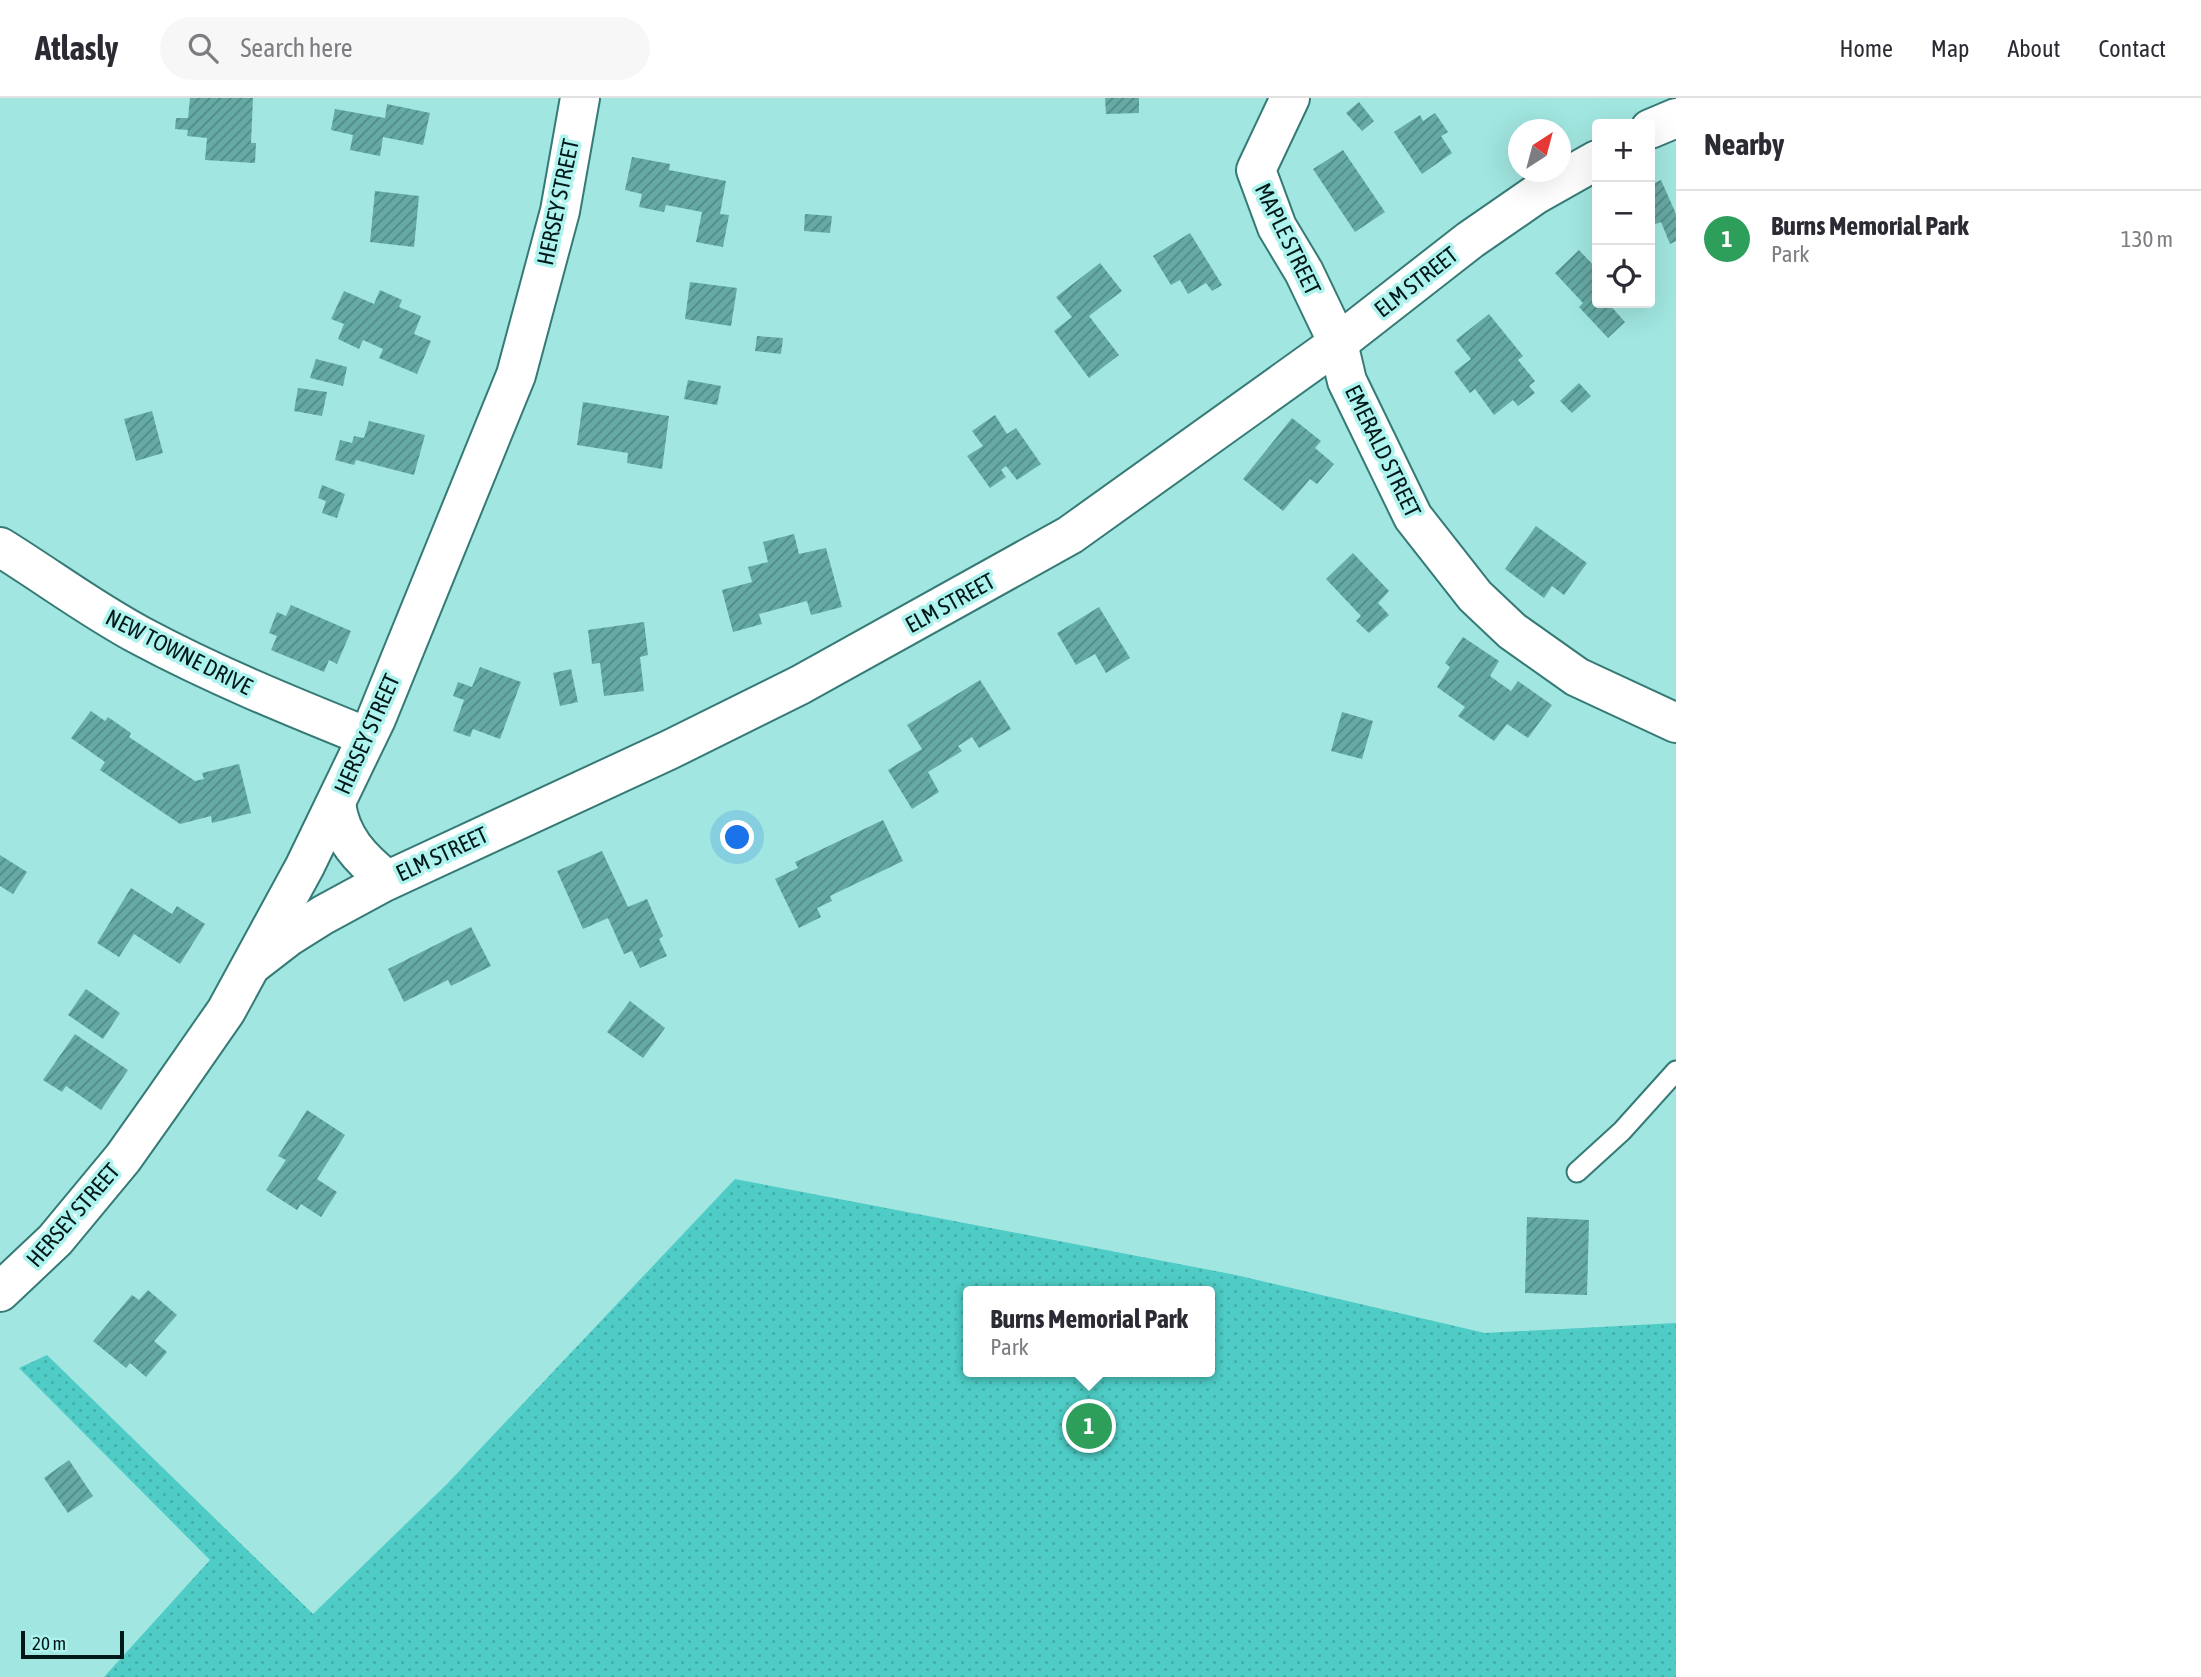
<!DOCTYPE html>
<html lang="en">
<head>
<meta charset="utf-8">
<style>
  :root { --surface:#fff; --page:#f7f7f7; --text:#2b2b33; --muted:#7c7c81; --line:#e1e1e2; --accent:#ea580c }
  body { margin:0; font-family:"Asap Condensed",sans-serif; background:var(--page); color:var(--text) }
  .controls { position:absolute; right:21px; top:21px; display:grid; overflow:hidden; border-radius:7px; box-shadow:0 7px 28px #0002 }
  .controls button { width:63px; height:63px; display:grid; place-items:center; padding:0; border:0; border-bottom:2px solid var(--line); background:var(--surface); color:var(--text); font:35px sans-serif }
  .compass { position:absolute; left:1508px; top:21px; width:63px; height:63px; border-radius:50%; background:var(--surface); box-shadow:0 7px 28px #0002; rotate:36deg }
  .scale { position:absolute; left:21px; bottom:18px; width:103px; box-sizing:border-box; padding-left:7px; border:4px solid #001918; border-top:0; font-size:19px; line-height:24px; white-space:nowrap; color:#001918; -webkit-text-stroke:5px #aef3ee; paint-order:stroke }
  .you { position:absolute; left:738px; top:740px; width:24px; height:24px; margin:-18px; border:5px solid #fff; border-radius:50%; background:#1a73e8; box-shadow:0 0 0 10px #1a73e833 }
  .badge { display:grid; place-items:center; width:46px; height:46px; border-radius:50%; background:var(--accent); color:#fff; font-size:23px; font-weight:700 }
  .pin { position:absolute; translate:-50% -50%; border:4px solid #fff; box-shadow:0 2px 7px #0006 }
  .popup { position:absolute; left:963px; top:1188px; width:252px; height:91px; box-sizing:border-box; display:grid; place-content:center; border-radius:7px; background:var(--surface); filter:drop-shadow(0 2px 5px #0005); font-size:23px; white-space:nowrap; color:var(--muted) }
  .popup b { font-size:26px; color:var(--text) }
  .popup::after { content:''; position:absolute; left:50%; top:100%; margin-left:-14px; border:14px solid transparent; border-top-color:var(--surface) }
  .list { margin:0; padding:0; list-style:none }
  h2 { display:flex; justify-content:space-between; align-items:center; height:91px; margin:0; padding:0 28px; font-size:30px }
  h2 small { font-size:23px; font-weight:400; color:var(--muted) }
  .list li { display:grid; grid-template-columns:46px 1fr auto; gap:21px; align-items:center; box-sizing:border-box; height:98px; padding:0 28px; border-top:2px solid var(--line) }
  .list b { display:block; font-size:26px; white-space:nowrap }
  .list p { margin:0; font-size:23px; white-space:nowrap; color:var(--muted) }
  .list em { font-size:23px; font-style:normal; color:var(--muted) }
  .icon { flex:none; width:38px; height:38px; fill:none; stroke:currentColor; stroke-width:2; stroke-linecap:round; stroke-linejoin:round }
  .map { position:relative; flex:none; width:1676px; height:1579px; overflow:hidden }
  header { display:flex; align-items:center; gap:42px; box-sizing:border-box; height:98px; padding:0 35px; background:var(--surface); border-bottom:2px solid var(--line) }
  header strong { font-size:33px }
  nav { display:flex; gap:38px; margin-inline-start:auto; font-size:24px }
  .search { width:490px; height:63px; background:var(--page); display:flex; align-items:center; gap:18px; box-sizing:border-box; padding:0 24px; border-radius:38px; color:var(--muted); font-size:26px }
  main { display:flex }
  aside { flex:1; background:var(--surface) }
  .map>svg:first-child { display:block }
  .park { fill:url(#park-dots); fill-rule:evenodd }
  .building { fill:url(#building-hatch) }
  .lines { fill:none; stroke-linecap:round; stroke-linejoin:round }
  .lane-casing { stroke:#367a76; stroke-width:23 }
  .street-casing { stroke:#367a76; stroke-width:42 }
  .secondary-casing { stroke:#367a76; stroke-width:42 }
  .lane { stroke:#fff; stroke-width:19 }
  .street { stroke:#fff; stroke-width:38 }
  .secondary { stroke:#fff; stroke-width:38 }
  .labels { text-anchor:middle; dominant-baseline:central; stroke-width:7; stroke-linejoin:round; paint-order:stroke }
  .street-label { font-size:23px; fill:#001918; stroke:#aef3ee }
</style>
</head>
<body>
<header>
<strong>Atlasly</strong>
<div class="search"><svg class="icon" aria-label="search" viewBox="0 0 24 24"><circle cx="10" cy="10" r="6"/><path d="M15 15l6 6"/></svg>Search here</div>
<nav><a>Home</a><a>Map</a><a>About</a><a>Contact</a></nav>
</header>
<main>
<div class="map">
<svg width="1676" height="1579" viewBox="0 0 1676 1579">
  <defs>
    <pattern id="park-dots" width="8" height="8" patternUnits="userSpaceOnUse" patternTransform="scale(1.75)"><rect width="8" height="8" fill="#4eccc5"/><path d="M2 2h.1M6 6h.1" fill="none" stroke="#42afa8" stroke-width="1.8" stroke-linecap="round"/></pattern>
    <pattern id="building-hatch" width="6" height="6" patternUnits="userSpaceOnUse" patternTransform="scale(1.75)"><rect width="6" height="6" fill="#66aaa5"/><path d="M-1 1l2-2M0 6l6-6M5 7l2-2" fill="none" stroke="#528a85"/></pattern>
  </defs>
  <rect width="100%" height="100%" fill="#a1e6e0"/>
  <path class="park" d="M735,1081L1236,1177L1485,1235L1676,1225V1579H104L210,1462L19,1270L47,1257L313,1516L447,1386ZM968,1193H1210V1274H968Z"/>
  <g class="building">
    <path d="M190,0H253L251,45H256L255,65L205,62L207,40L187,38L188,32L175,31L176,20H188Z"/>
    <path d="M1105,0H1139V15L1106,16Z"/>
    <path d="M1359,4L1374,23L1362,33L1346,15Z"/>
    <path d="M387,6L430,15L423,47L383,39L380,58L350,52L353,37L331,32L335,11L385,20Z"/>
    <path d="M1435,15L1448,34L1441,38L1452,55L1422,76L1394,34L1420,17L1423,23Z"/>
    <path d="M1343,52L1385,114L1355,134L1313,71Z"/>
    <path d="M632,59L670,66L669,72L726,83L720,116L729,117L723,149L696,144L702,114L666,107L664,114L639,109L642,96L625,92Z"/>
    <path d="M1661,82L1676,116V143L1670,146L1661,124L1650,128V87Z"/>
    <path d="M375,93L419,98L414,149L370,144Z"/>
    <path d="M805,116L832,118L830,135L804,133Z"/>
    <path d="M1190,135L1222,187L1212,193L1206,185L1188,196L1180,182L1171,187L1153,158Z"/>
    <path d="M1579,152L1597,171V205H1608L1625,224L1608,240L1579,209L1583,205L1555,175Z"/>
    <path d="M1100,165L1122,193L1089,218L1119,257L1089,280L1054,233L1072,219L1056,199Z"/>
    <path d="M690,184L737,190L731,228L685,221Z"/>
    <path d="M380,192L402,202L399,209L421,218L414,236L431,243L417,276L379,260L383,251L363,242L359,251L338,241L344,226L331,221L344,193L374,206Z"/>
    <path d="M1489,216L1523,258L1518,262L1535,283L1529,288L1535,295L1518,308L1513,302L1494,317L1475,291L1470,295L1454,274L1471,261L1456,242Z"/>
    <path d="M757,238L783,240L781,256L755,253Z"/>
    <path d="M316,261L347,269L343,288L310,280Z"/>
    <path d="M688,282L721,288L717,307L684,301Z"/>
    <path d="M1579,285L1591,298L1572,315L1560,303Z"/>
    <path d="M298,290L327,294L322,318L294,313Z"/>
    <path d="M583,304L669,318L662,371L627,365L628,355L577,347Z"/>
    <path d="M152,313L163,355L136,363L124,321Z"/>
    <path d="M995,317L1007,336L1016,330L1041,366L1017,382L1006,368L1001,372L1006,379L990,390L967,358L983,348L972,333Z"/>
    <path d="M1292,320L1321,343L1315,350L1334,366L1317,386L1310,381L1283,413L1243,381Z"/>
    <path d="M369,323L425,337L414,377L356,362L354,367L335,362L340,342L352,345L354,338L364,340Z"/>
    <path d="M322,387L345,396L337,420L322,415L326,403L318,400Z"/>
    <path d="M1536,428L1587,465L1564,497L1552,488L1544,500L1505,471Z"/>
    <path d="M794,436L799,456L826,450L842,509L811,517L807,503L759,516L762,526L733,534L722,492L752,484L748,469L768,464L763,444Z"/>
    <path d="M1353,455L1389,493L1378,505L1389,517L1369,535L1356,523L1361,518L1326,481Z"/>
    <path d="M291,507L351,533L337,566L329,562L324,574L271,552L277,538L269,535L277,514L286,518Z"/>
    <path d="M1099,509L1130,560L1106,575L1095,556L1076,567L1057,535Z"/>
    <path d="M644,524L648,557L640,559L644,593L604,598L600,565L592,566L588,532Z"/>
    <path d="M1463,539L1499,563L1490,578L1511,593L1518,583L1552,607L1528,640L1507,626L1494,643L1458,618L1465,609L1437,589L1450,569L1445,565Z"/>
    <path d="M480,569L521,584L500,641L473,631L470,639L453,633L464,602L453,598L458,584L472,589Z"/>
    <path d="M571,571L578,604L560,608L553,575Z"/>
    <path d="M980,582L1011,631L979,650L972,639L958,648L962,653L928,674L939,694L912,711L888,672L922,651L907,627Z"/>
    <path d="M91,613L105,623L108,619L131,635L129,639L195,683L204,681L202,675L239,666L251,715L212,725L211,718L180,726L100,672L105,664L71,640Z"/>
    <path d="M1342,614L1373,623L1362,661L1331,653Z"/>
    <path d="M883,722L903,763L830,798L832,803L817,810L821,819L799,830L775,781L798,770L795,764Z"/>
    <path d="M602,753L628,809L647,801L663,838L659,841L667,858L640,870L632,853L624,856L608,820L583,831L557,773Z"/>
    <path d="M0,757L27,774L13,796L0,788Z"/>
    <path d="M131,790L172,816L177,808L205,826L180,866L134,836L119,859L97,845Z"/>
    <path d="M471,829L491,868L451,888L448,882L404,904L388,871Z"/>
    <path d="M86,891L120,915L103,941L68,917Z"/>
    <path d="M630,903L665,930L643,960L607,934Z"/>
    <path d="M75,936L128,972L101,1012L66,988L62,994L43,982Z"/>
    <path d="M307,1012L345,1037L317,1081L337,1094L321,1119L301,1106L297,1112L266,1092L286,1062L278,1058Z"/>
    <path d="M1527,1119L1589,1122L1587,1197L1525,1195Z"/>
    <path d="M148,1192L177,1217L154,1243L167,1254L146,1279L130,1265L126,1270L93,1243L132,1197L139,1202Z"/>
    <path d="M69,1362L93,1398L68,1415L44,1380Z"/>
  </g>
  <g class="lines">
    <defs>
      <path id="lane" d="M1577,1074L1622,1033L1676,973"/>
      <g id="street">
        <path d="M1290,0L1256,72L1277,129L1304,174L1338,245L1347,283L1413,419L1475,498L1512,533L1577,579L1676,625"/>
        <path d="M0,449C47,478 92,512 141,538C214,577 290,608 367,639"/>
      </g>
      <g id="secondary">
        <path d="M1650,31L1676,20"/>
        <path d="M336,705C340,740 361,761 387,782"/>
        <path d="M253,866L288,839L323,817L382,785L669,652L800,587L1070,437L1338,245L1470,142L1535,97L1597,62"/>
        <path d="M0,1194L55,1142L123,1060L162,1005L226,913L305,768L376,621L516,277L560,113L580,0"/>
      </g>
    </defs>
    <use href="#lane" class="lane-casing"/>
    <use href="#street" class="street-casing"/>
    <use href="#secondary" class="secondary-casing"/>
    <use href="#lane" class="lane"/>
    <use href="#street" class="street"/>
    <use href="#secondary" class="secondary"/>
  </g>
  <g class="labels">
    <g class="street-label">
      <text transform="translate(558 104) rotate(-78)">HERSEY STREET</text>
      <text transform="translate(1288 141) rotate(64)">MAPLE STREET</text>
      <text transform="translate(1416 184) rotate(-38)">ELM STREET</text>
      <text transform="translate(1383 353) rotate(64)">EMERALD STREET</text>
      <text transform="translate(950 505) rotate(-29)">ELM STREET</text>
      <text transform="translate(179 554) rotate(27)">NEW TOWNE DRIVE</text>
      <text transform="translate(367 636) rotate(-66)">HERSEY STREET</text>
      <text transform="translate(442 756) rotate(-25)">ELM STREET</text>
      <text transform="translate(73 1117) rotate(-49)">HERSEY STREET</text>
    </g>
  </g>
</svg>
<div class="controls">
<button>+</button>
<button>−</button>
<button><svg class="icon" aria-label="locate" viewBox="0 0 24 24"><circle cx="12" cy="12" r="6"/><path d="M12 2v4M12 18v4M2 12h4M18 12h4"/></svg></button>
</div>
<svg class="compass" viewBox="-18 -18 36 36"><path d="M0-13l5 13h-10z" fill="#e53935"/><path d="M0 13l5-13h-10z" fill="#7c7c81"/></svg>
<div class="scale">20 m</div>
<div class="you"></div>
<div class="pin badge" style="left:1089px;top:1328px;background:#2e9e5b">1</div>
<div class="popup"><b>Burns Memorial Park</b>Park</div>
</div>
<aside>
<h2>Nearby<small></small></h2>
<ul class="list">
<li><span class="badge" style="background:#2e9e5b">1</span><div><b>Burns Memorial Park</b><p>Park</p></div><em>130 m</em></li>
</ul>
</aside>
</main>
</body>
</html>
